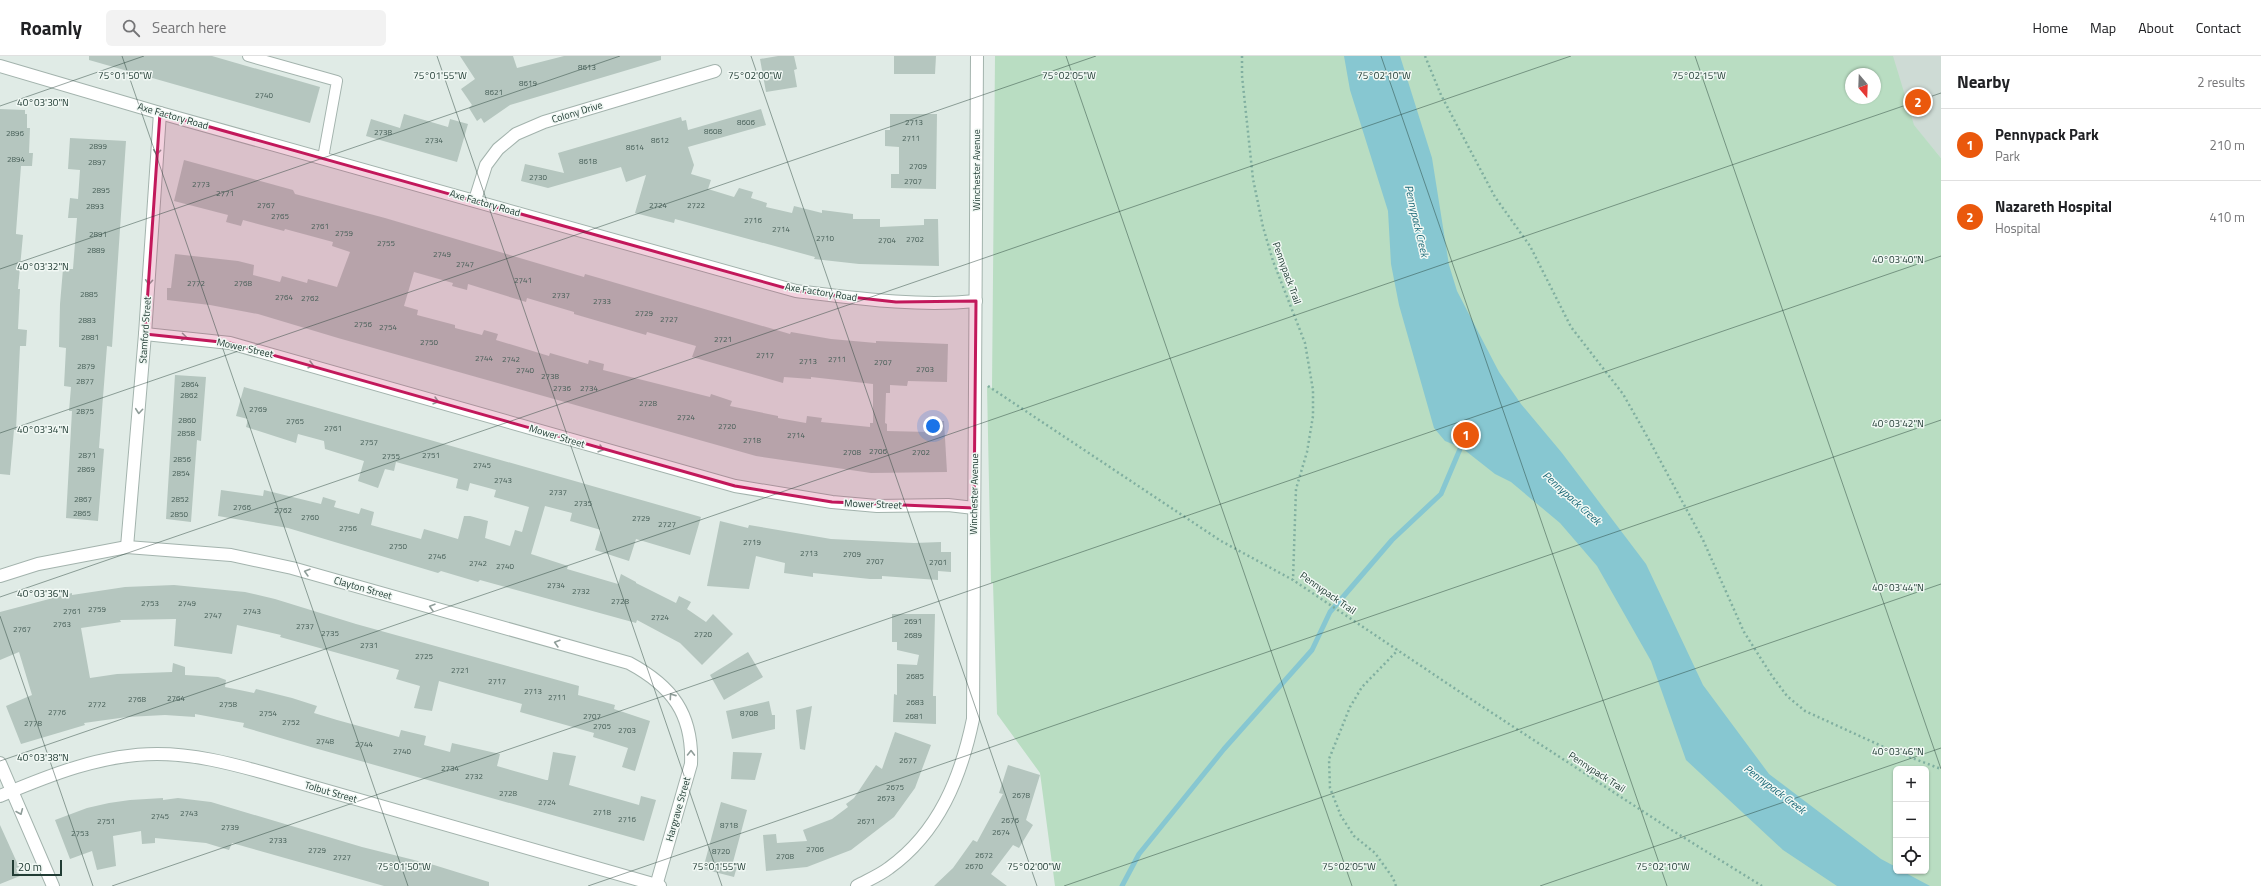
<!DOCTYPE html>
<html lang="en">
<head>
<meta charset="utf-8">
<style>
  :root { --surface:#fff; --page:#f2f2f2; --text:#202124; --muted:#757577; --line:#e0e0e0; --accent:#ea580c }
  body { margin:0; font-family:"Titillium Web",sans-serif; background:var(--page); color:var(--text) }
  .controls { position:absolute; right:12px; bottom:12px; display:grid; overflow:hidden; border-radius:6px; box-shadow:0 1px 3px #0004 }
  .controls button { width:36px; height:36px; display:grid; place-items:center; padding:0; border:0; border-bottom:1px solid var(--line); background:var(--surface); color:var(--text); font:20px sans-serif }
  .compass { position:absolute; left:1845px; top:12px; width:36px; height:36px; border-radius:50%; background:var(--surface); box-shadow:0 1px 3px #0004; rotate:161deg }
  .scale { position:absolute; left:12px; bottom:10px; width:50px; box-sizing:border-box; padding-left:4px; border:2px solid #213c34; border-top:0; font-size:11px; line-height:14px; white-space:nowrap; color:#213c34; -webkit-text-stroke:3px #f1f8f4; paint-order:stroke }
  .you { position:absolute; left:933px; top:370px; width:14px; height:14px; margin:-10px; border:3px solid #fff; border-radius:50%; background:#1a73e8; box-shadow:0 0 0 6px #1a73e833 }
  .badge { display:grid; place-items:center; width:26px; height:26px; border-radius:50%; background:var(--accent); color:#fff; font-size:13px; font-weight:700 }
  .pin { position:absolute; translate:-50% -50%; border:2px solid #fff; box-shadow:0 1px 4px #0006 }
  .list { margin:0; padding:0; list-style:none }
  h2 { display:flex; justify-content:space-between; align-items:center; height:52px; margin:0; padding:0 16px; font-size:17px }
  h2 small { font-size:13px; font-weight:400; color:var(--muted) }
  .list li { display:grid; grid-template-columns:26px 1fr auto; gap:12px; align-items:center; box-sizing:border-box; height:72px; padding:0 16px; border-top:1px solid var(--line) }
  .list b { display:block; font-size:15px; white-space:nowrap }
  .list p { margin:0; font-size:13px; white-space:nowrap; color:var(--muted) }
  .list em { font-size:13px; font-style:normal; color:var(--muted) }
  .icon { flex:none; width:22px; height:22px; fill:none; stroke:currentColor; stroke-width:2; stroke-linecap:round; stroke-linejoin:round }
  .map { position:relative; flex:none; width:1941px; height:830px; overflow:hidden }
  header { display:flex; align-items:center; gap:24px; box-sizing:border-box; height:56px; padding:0 20px; background:var(--surface); border-bottom:1px solid var(--line) }
  header strong { font-size:19px }
  nav { display:flex; gap:22px; margin-inline-start:auto; font-size:14px }
  .search { width:280px; height:36px; background:var(--page); display:flex; align-items:center; gap:10px; box-sizing:border-box; padding:0 14px; border-radius:6px; color:var(--muted); font-size:15px }
  main { display:flex }
  aside { flex:1; background:var(--surface) }
  .map>svg:first-child { display:block }
  .built { fill:#cedbd5 }
  .green { fill:#b9ddc2; fill-rule:evenodd }
  .water { fill:#87c7d1 }
  .lines { fill:none; stroke-linecap:round; stroke-linejoin:round }
  .stream { stroke:#87c7d1; stroke-width:5 }
  .building { fill:#b5c6bf; fill-rule:evenodd }
  .lane-casing { stroke:#a3b3ad; stroke-width:12 }
  .street-casing { stroke:#a3b3ad; stroke-width:14 }
  .path { stroke:#80afa0; stroke-width:2.5; stroke-dasharray:2 3; stroke-linecap:butt }
  .lane { stroke:#fff; stroke-width:10 }
  .street { stroke:#fff; stroke-width:12 }
  .oneway { stroke:#909e9a }
  .marked { fill:#c2185b; fill-opacity:0.2; stroke:#c2185b; stroke-width:3; stroke-linejoin:round }
  .ticks { fill:none; stroke:#213c34; stroke-width:1; stroke-opacity:0.45 }
  .labels { text-anchor:middle; dominant-baseline:central; stroke-width:3; stroke-linejoin:round; paint-order:stroke }
  .number-label { font-size:8px; fill:#465e57 }
  .street-label { font-size:10px; fill:#213c34; stroke:#f1f8f4 }
  .water-label { font-size:11px; font-style:italic; fill:#1b6978; stroke:#f1f8f4 }
  .ticks-label { font-size:10px; text-anchor:middle; fill:#213c34; stroke:#f1f8f4; stroke-width:3; stroke-linejoin:round; paint-order:stroke }
</style>
</head>
<body>
<header>
<strong>Roamly</strong>
<div class="search"><svg class="icon" aria-label="search" viewBox="0 0 24 24"><circle cx="10" cy="10" r="6"/><path d="M15 15l6 6"/></svg>Search here</div>
<nav><a>Home</a><a>Map</a><a>About</a><a>Contact</a></nav>
</header>
<main>
<div class="map">
<svg width="1941" height="830" viewBox="0 0 1941 830">
  <rect width="100%" height="100%" fill="#e0ebe6"/>
  <path class="built" d="M1856,0H1941V102L1875,23V18Z"/>
  <path class="green" d="M995,0H1893L1914,69L1941,102V830H1055L1040,717L997,658L993,527H991L987,330L992,332ZM1851,18H1875V42H1851ZM1896,713H1926V815H1896Z"/>
  <path class="water" d="M1344,0H1400L1432,102L1449,209L1457,235L1499,316L1521,348L1562,397L1646,508L1703,629L1769,718L1881,803L1896,811V815H1902L1930,830H1837L1783,794L1686,704L1651,605L1597,510L1579,489L1560,467L1511,426L1495,418L1462,392L1445,385L1434,372L1399,249L1391,208L1388,155L1350,34Z"/>
  <g class="lines">
    <path class="stream" d="M1122,830L1139,798L1224,693L1312,594L1330,556L1392,484L1441,438L1463,386"/>
  </g>
  <g class="building">
    <path d="M89,0H212L320,31L310,67L89,4Z"/>
    <path d="M460,0H513L517,12L564,0H661V4L510,49L484,67L481,62L477,65L469,52L472,49L461,33L475,23Z"/>
    <path d="M778,0H794L797,13L794,14L797,31L766,36L760,3Z"/>
    <path d="M894,0H936L935,18H894Z"/>
    <path d="M0,53L25,54V58H27V72H30L29,97H33L32,110H21L16,176V178L23,179L18,233H20L18,273L27,274L26,290H20L16,374H14L10,419L0,418Z"/>
    <path d="M761,53L766,69L688,91L694,109L691,118L711,124L708,133L734,141L739,132L753,136L751,142L767,147L766,151L792,157L794,150L822,157V154L853,158V163H880V171L924,169V163H938L939,210L859,208L814,203L815,201L675,163L674,167L635,157L646,119L626,126L621,111L548,132L521,125L525,108L564,117L558,97L681,61L682,65L686,64L688,74Z"/>
    <path d="M404,58L448,71L450,63L468,68L457,106L366,80L371,63L400,72Z"/>
    <path d="M890,58H937L936,133L891,132V118H899V91L885,90V74H890Z"/>
    <path d="M70,82L126,85L112,291L107,290L99,392L104,393L98,465L66,462L72,355H69L71,331L64,330L66,292L59,291L60,248L63,213H73L77,162H68L70,142L78,143L80,114L68,113Z"/>
    <path d="M184,104L293,134L295,138L385,162L584,221L585,218L599,222L790,278L791,276L831,283L876,287V285L948,288L947,326L908,325L907,330L890,329V337H886L885,367L887,368V375L929,376V365H944L947,416L871,417L756,400L338,282L258,258L210,249L167,244V232H171L175,198L238,205L254,209L253,219L280,226L282,220L307,227L308,223L337,231L350,196L332,190L333,186L285,173L284,175L243,164L241,170L226,166L228,159L174,145ZM414,216L453,227L452,230L467,234L468,228L526,246L527,242L574,256V258L646,279L647,276L696,290L692,301L783,327L784,321L811,323V321L873,328V367H870V371L821,366L822,362L807,360L806,367L778,362V360L730,350L732,345L711,338L710,341L603,314L604,308L589,304L588,308L550,297L549,300L496,284L498,278L484,274L482,279L455,272V269L417,259L418,254L404,250Z"/>
    <path d="M175,319L206,321L201,385L197,384L191,466L166,463Z"/>
    <path d="M244,331L701,461L690,499L636,483L629,505L595,494L601,474L570,465L572,457L545,450L531,498L568,510L567,513L618,528L621,518L636,526V527L676,547L679,540L691,546L687,553L706,566L713,558L733,578L702,609L680,587L637,564L636,567L480,524L478,526L441,515L438,517L288,472L218,460L221,434L263,440L264,434L321,448L323,441L336,445L334,451L359,458L361,452L374,456L371,469L421,483L424,473L458,483L464,460H470L488,465L485,482L510,490L515,474L522,476L529,451L494,441L496,434L470,427L468,435L456,432L458,423L396,406L394,415L385,413L378,432L358,425L364,405L325,393L324,385L298,378L296,387L246,371L248,363L236,360Z"/>
    <path d="M720,465L748,472L749,469L831,483L914,487L941,486V496H951V516L938,515V524L882,520V523H870L813,517V521L784,517L785,507L756,500L749,533L707,530Z"/>
    <path d="M174,529L245,536L275,543L356,568L579,630L578,639L615,649L614,653L650,665L635,715L622,711L628,692L593,681L594,677L520,656L522,648L439,625L432,655L414,652L420,630L396,623L399,614L280,581L281,579L237,569L232,598L174,590L176,563L120,564L121,566L81,572L90,622L117,618L172,616L173,607L185,611V619L218,621L226,624L225,631L254,637L256,633L292,642L317,650L314,657L337,664L399,681L401,674L426,680L424,689L450,696L452,687L500,698L497,710L546,724H548L553,696L576,700L569,729L639,749L641,740L656,744L644,785L311,691L243,671L244,667L195,658V661L165,659L127,661L84,667L85,669L21,688L6,650L32,639L19,596L0,604V556L72,537V539L125,531Z"/>
    <path d="M892,558H935L933,640H936V668L893,666L894,638L897,639V608L917,609L919,599L897,594V586H892Z"/>
    <path d="M748,596L763,621L724,644L710,619Z"/>
    <path d="M769,645L772,659H775V673L732,683L726,655Z"/>
    <path d="M812,650L805,694L800,693L796,654Z"/>
    <path d="M895,676L931,689L915,732L894,761L851,794L807,811L766,815L763,779L776,778L777,787L807,785L803,774L832,763L848,751L846,748L854,742L876,709L882,713Z"/>
    <path d="M733,696L762,697L755,724L731,723Z"/>
    <path d="M1008,709L1040,719L1026,764L1033,769L1019,792L1013,789L991,818L1007,830H934L953,812L973,784L977,786L1003,738L999,737Z"/>
    <path d="M163,742V744L178,742L211,746L362,791L434,809L489,826V830H384L232,787L229,794L206,787L155,782V787L142,788L141,775L113,780L116,810L97,814L92,795L70,803L55,764L87,752L109,747L130,744Z"/>
    <path d="M721,746L747,754L733,806L738,807L734,821L703,813Z"/>
    <path d="M0,769L19,811L16,812L20,820L0,828Z"/>
  </g>
  <g class="lines">
    <defs>
      <path id="lane" d="M248,0L337,25L323,102"/>
      <g id="street">
        <path d="M0,10L160,57L796,235C855,242 916,251 976,245"/>
        <path d="M475,144L486,109L498,93L516,78L544,66L715,15"/>
        <path d="M145,278L230,287L735,430L832,446L877,450L948,449L974,452"/>
        <path d="M127,491L145,278L160,57"/>
        <path d="M0,520L38,508L127,491L231,499L292,512L629,607C672,630 693,658 691,708L656,830"/>
        <path d="M0,707L53,830"/>
        <path d="M0,740C50,719 102,698 157,698C194,698 229,707 265,717L660,830"/>
        <path d="M857,830C868,824 880,819 889,812C939,776 961,721 973,663L977,0"/>
      </g>
    </defs>
    <use href="#lane" class="lane-casing"/>
    <use href="#street" class="street-casing"/>
    <g class="path">
      <path d="M1242,0V20L1253,123L1263,171L1273,205L1305,287L1313,334V360L1307,396L1296,433L1293,524"/>
      <path d="M1425,0L1441,39L1495,141L1530,190L1571,271L1623,338L1648,382L1703,484L1744,576L1772,620L1787,640L1805,655L1886,692L1941,713"/>
      <path d="M988,330L1221,485L1293,524L1457,634L1670,773L1762,830"/>
      <path d="M1396,830L1393,822L1375,797L1354,780L1341,760L1330,732L1329,703L1350,651L1362,631L1398,594"/>
    </g>
    <use href="#lane" class="lane"/>
    <use href="#street" class="street"/>
  </g>
  <defs><path id="oneway-chevron" d="M-2-3.5L2.5 0L-2 3.5" fill="none" stroke-width="1.6" stroke-linecap="round" stroke-linejoin="round"/></defs>
  <g class="oneway">
    <use href="#oneway-chevron" transform="translate(157 96) rotate(94)"/>
    <use href="#oneway-chevron" transform="translate(149 226) rotate(94)"/>
    <use href="#oneway-chevron" transform="translate(184 281) rotate(7)"/>
    <use href="#oneway-chevron" transform="translate(311 309) rotate(16)"/>
    <use href="#oneway-chevron" transform="translate(436 345) rotate(16)"/>
    <use href="#oneway-chevron" transform="translate(139 355) rotate(95)"/>
    <use href="#oneway-chevron" transform="translate(601 393) rotate(16)"/>
    <use href="#oneway-chevron" transform="translate(307 516) rotate(-164)"/>
    <use href="#oneway-chevron" transform="translate(432 551) rotate(-164)"/>
    <use href="#oneway-chevron" transform="translate(557 587) rotate(-164)"/>
    <use href="#oneway-chevron" transform="translate(672 640) rotate(-125)"/>
    <use href="#oneway-chevron" transform="translate(691 697) rotate(-89)"/>
    <use href="#oneway-chevron" transform="translate(20 756) rotate(67)"/>
  </g>
  <path class="marked" d="M160,57L796,235L896,246L976,245L974,452L832,446L735,430L230,287L145,278Z"/>
  <path class="ticks" d="M122,0L408,830M437,0L722,830M751,0L1037,830M1066,0L1352,830M1381,0L1667,830M1695,0L1941,713M0,50L144,0M0,213L620,0M0,377L1096,0M0,541L1571,0M0,560L93,830M0,705L1941,37M112,830L1941,200M588,830L1941,364M1064,830L1941,528M1540,830L1941,692"/>
  <g class="labels">
    <g class="number-label">
      <text x="587" y="11">8613</text>
      <text x="528" y="27">8619</text>
      <text x="494" y="36">8621</text>
      <text x="264" y="39">2740</text>
      <text x="746" y="66">8606</text>
      <text x="914" y="66">2713</text>
      <text x="713" y="75">8608</text>
      <text x="383" y="76">2738</text>
      <text x="15" y="77">2896</text>
      <text x="911" y="82">2711</text>
      <text x="434" y="84">2734</text>
      <text x="660" y="84">8612</text>
      <text x="98" y="90">2899</text>
      <text x="635" y="91">8614</text>
      <text x="16" y="103">2894</text>
      <text x="588" y="105">8618</text>
      <text x="97" y="106">2897</text>
      <text x="918" y="110">2709</text>
      <text x="538" y="121">2730</text>
      <text x="913" y="125">2707</text>
      <text x="201" y="128">2773</text>
      <text x="101" y="134">2895</text>
      <text x="225" y="137">2771</text>
      <text x="266" y="149">2767</text>
      <text x="658" y="149">2724</text>
      <text x="696" y="149">2722</text>
      <text x="95" y="150">2893</text>
      <text x="280" y="160">2765</text>
      <text x="753" y="164">2716</text>
      <text x="320" y="170">2761</text>
      <text x="781" y="173">2714</text>
      <text x="344" y="177">2759</text>
      <text x="98" y="178">2891</text>
      <text x="825" y="182">2710</text>
      <text x="915" y="183">2702</text>
      <text x="887" y="184">2704</text>
      <text x="386" y="187">2755</text>
      <text x="96" y="194">2889</text>
      <text x="442" y="198">2749</text>
      <text x="465" y="208">2747</text>
      <text x="523" y="224">2741</text>
      <text x="196" y="227">2772</text>
      <text x="243" y="227">2768</text>
      <text x="89" y="238">2885</text>
      <text x="561" y="239">2737</text>
      <text x="284" y="241">2764</text>
      <text x="310" y="242">2762</text>
      <text x="602" y="245">2733</text>
      <text x="644" y="257">2729</text>
      <text x="669" y="263">2727</text>
      <text x="87" y="264">2883</text>
      <text x="363" y="268">2756</text>
      <text x="388" y="271">2754</text>
      <text x="90" y="281">2881</text>
      <text x="723" y="283">2721</text>
      <text x="429" y="286">2750</text>
      <text x="765" y="299">2717</text>
      <text x="484" y="302">2744</text>
      <text x="511" y="303">2742</text>
      <text x="837" y="303">2711</text>
      <text x="808" y="305">2713</text>
      <text x="883" y="306">2707</text>
      <text x="86" y="310">2879</text>
      <text x="925" y="313">2703</text>
      <text x="525" y="314">2740</text>
      <text x="550" y="320">2738</text>
      <text x="85" y="325">2877</text>
      <text x="190" y="328">2864</text>
      <text x="562" y="332">2736</text>
      <text x="589" y="332">2734</text>
      <text x="189" y="339">2862</text>
      <text x="648" y="347">2728</text>
      <text x="258" y="353">2769</text>
      <text x="85" y="355">2875</text>
      <text x="686" y="361">2724</text>
      <text x="187" y="364">2860</text>
      <text x="295" y="365">2765</text>
      <text x="727" y="370">2720</text>
      <text x="333" y="372">2761</text>
      <text x="186" y="377">2858</text>
      <text x="796" y="379">2714</text>
      <text x="752" y="384">2718</text>
      <text x="369" y="386">2757</text>
      <text x="878" y="395">2706</text>
      <text x="852" y="396">2708</text>
      <text x="921" y="396">2702</text>
      <text x="87" y="399">2871</text>
      <text x="431" y="399">2751</text>
      <text x="391" y="400">2755</text>
      <text x="182" y="403">2856</text>
      <text x="482" y="409">2745</text>
      <text x="86" y="413">2869</text>
      <text x="181" y="417">2854</text>
      <text x="503" y="424">2743</text>
      <text x="558" y="436">2737</text>
      <text x="83" y="443">2867</text>
      <text x="180" y="443">2852</text>
      <text x="583" y="447">2735</text>
      <text x="242" y="451">2766</text>
      <text x="283" y="454">2762</text>
      <text x="82" y="457">2865</text>
      <text x="179" y="458">2850</text>
      <text x="310" y="461">2760</text>
      <text x="641" y="462">2729</text>
      <text x="667" y="468">2727</text>
      <text x="348" y="472">2756</text>
      <text x="752" y="486">2719</text>
      <text x="398" y="490">2750</text>
      <text x="809" y="497">2713</text>
      <text x="852" y="498">2709</text>
      <text x="437" y="500">2746</text>
      <text x="875" y="505">2707</text>
      <text x="938" y="506">2701</text>
      <text x="478" y="507">2742</text>
      <text x="505" y="510">2740</text>
      <text x="556" y="529">2734</text>
      <text x="581" y="535">2732</text>
      <text x="620" y="545">2728</text>
      <text x="150" y="547">2753</text>
      <text x="187" y="547">2749</text>
      <text x="97" y="553">2759</text>
      <text x="72" y="555">2761</text>
      <text x="252" y="555">2743</text>
      <text x="213" y="559">2747</text>
      <text x="660" y="561">2724</text>
      <text x="913" y="565">2691</text>
      <text x="62" y="568">2763</text>
      <text x="305" y="570">2737</text>
      <text x="22" y="573">2767</text>
      <text x="330" y="577">2735</text>
      <text x="703" y="578">2720</text>
      <text x="913" y="579">2689</text>
      <text x="369" y="589">2731</text>
      <text x="424" y="600">2725</text>
      <text x="460" y="614">2721</text>
      <text x="915" y="620">2685</text>
      <text x="497" y="625">2717</text>
      <text x="533" y="635">2713</text>
      <text x="557" y="641">2711</text>
      <text x="176" y="642">2764</text>
      <text x="137" y="643">2768</text>
      <text x="915" y="646">2683</text>
      <text x="97" y="648">2772</text>
      <text x="228" y="648">2758</text>
      <text x="57" y="656">2776</text>
      <text x="268" y="657">2754</text>
      <text x="749" y="657">8708</text>
      <text x="592" y="660">2707</text>
      <text x="914" y="660">2681</text>
      <text x="291" y="666">2752</text>
      <text x="33" y="667">2778</text>
      <text x="602" y="670">2705</text>
      <text x="627" y="674">2703</text>
      <text x="325" y="685">2748</text>
      <text x="364" y="688">2744</text>
      <text x="402" y="695">2740</text>
      <text x="908" y="704">2677</text>
      <text x="450" y="712">2734</text>
      <text x="474" y="720">2732</text>
      <text x="895" y="731">2675</text>
      <text x="508" y="737">2728</text>
      <text x="1021" y="739">2678</text>
      <text x="886" y="742">2673</text>
      <text x="547" y="746">2724</text>
      <text x="602" y="756">2718</text>
      <text x="189" y="757">2743</text>
      <text x="160" y="760">2745</text>
      <text x="627" y="763">2716</text>
      <text x="1010" y="764">2676</text>
      <text x="106" y="765">2751</text>
      <text x="866" y="765">2671</text>
      <text x="729" y="769">8718</text>
      <text x="230" y="771">2739</text>
      <text x="1001" y="776">2674</text>
      <text x="80" y="777">2753</text>
      <text x="278" y="784">2733</text>
      <text x="815" y="793">2706</text>
      <text x="317" y="794">2729</text>
      <text x="721" y="795">8720</text>
      <text x="984" y="799">2672</text>
      <text x="785" y="800">2708</text>
      <text x="342" y="801">2727</text>
      <text x="974" y="810">2670</text>
    </g>
    <g class="street-label">
      <text transform="translate(577 56) rotate(-17)">Colony Drive</text>
      <text transform="translate(173 60) rotate(16)">Axe Factory Road</text>
      <text transform="translate(976 114) rotate(-90)">Winchester Avenue</text>
      <text transform="translate(485 147) rotate(16)">Axe Factory Road</text>
      <text transform="translate(1287 217) rotate(70)">Pennypack Trail</text>
      <text transform="translate(821 236) rotate(9)">Axe Factory Road</text>
      <text transform="translate(145 274) rotate(-86)">Stamford Street</text>
      <text transform="translate(245 292) rotate(13)">Mower Street</text>
      <text transform="translate(557 380) rotate(17)">Mower Street</text>
      <text transform="translate(974 438) rotate(-89)">Winchester Avenue</text>
      <text transform="translate(873 448) rotate(2)">Mower Street</text>
      <text transform="translate(363 532) rotate(16)">Clayton Street</text>
      <text transform="translate(1328 537) rotate(35)">Pennypack Trail</text>
      <text transform="translate(1597 716) rotate(33)">Pennypack Trail</text>
      <text transform="translate(331 736) rotate(16)">Tolbut Street</text>
      <text transform="translate(678 753) rotate(-74)">Hargrave Street</text>
    </g>
    <g class="water-label">
      <text transform="translate(1417 165) rotate(77)">Pennypack Creek</text>
      <text transform="translate(1572 442) rotate(42)">Pennypack Creek</text>
      <text transform="translate(1775 733) rotate(37)">Pennypack Creek</text>
    </g>
  </g>
  <g class="ticks-label">
    <text x="125" y="23">75°01'50"W</text>
    <text x="440" y="23">75°01'55"W</text>
    <text x="755" y="23">75°02'00"W</text>
    <text x="1384" y="23">75°02'10"W</text>
    <text x="1699" y="23">75°02'15"W</text>
    <text x="1069" y="23">75°02'05"W</text>
    <text x="43" y="50">40°03'30"N</text>
    <text x="1898" y="207">40°03'40"N</text>
    <text x="43" y="214">40°03'32"N</text>
    <text x="1898" y="371">40°03'42"N</text>
    <text x="43" y="377">40°03'34"N</text>
    <text x="1898" y="535">40°03'44"N</text>
    <text x="43" y="541">40°03'36"N</text>
    <text x="1898" y="699">40°03'46"N</text>
    <text x="43" y="705">40°03'38"N</text>
    <text x="404" y="814">75°01'50"W</text>
    <text x="719" y="814">75°01'55"W</text>
    <text x="1034" y="814">75°02'00"W</text>
    <text x="1349" y="814">75°02'05"W</text>
    <text x="1663" y="814">75°02'10"W</text>
  </g>
</svg>
<div class="controls">
<button>+</button>
<button>−</button>
<button><svg class="icon" aria-label="locate" viewBox="0 0 24 24"><circle cx="12" cy="12" r="6"/><path d="M12 2v4M12 18v4M2 12h4M18 12h4"/></svg></button>
</div>
<svg class="compass" viewBox="-18 -18 36 36"><path d="M0-13l5 13h-10z" fill="#e53935"/><path d="M0 13l5-13h-10z" fill="#757577"/></svg>
<div class="scale">20 m</div>
<div class="you"></div>
<div class="pin badge" style="left:1466px;top:379px">1</div>
<div class="pin badge" style="left:1918px;top:46px">2</div>
</div>
<aside>
<h2>Nearby<small>2 results</small></h2>
<ul class="list">
<li><span class="badge">1</span><div><b>Pennypack Park</b><p>Park</p></div><em>210 m</em></li>
<li><span class="badge">2</span><div><b>Nazareth Hospital</b><p>Hospital</p></div><em>410 m</em></li>
</ul>
</aside>
</main>
</body>
</html>
